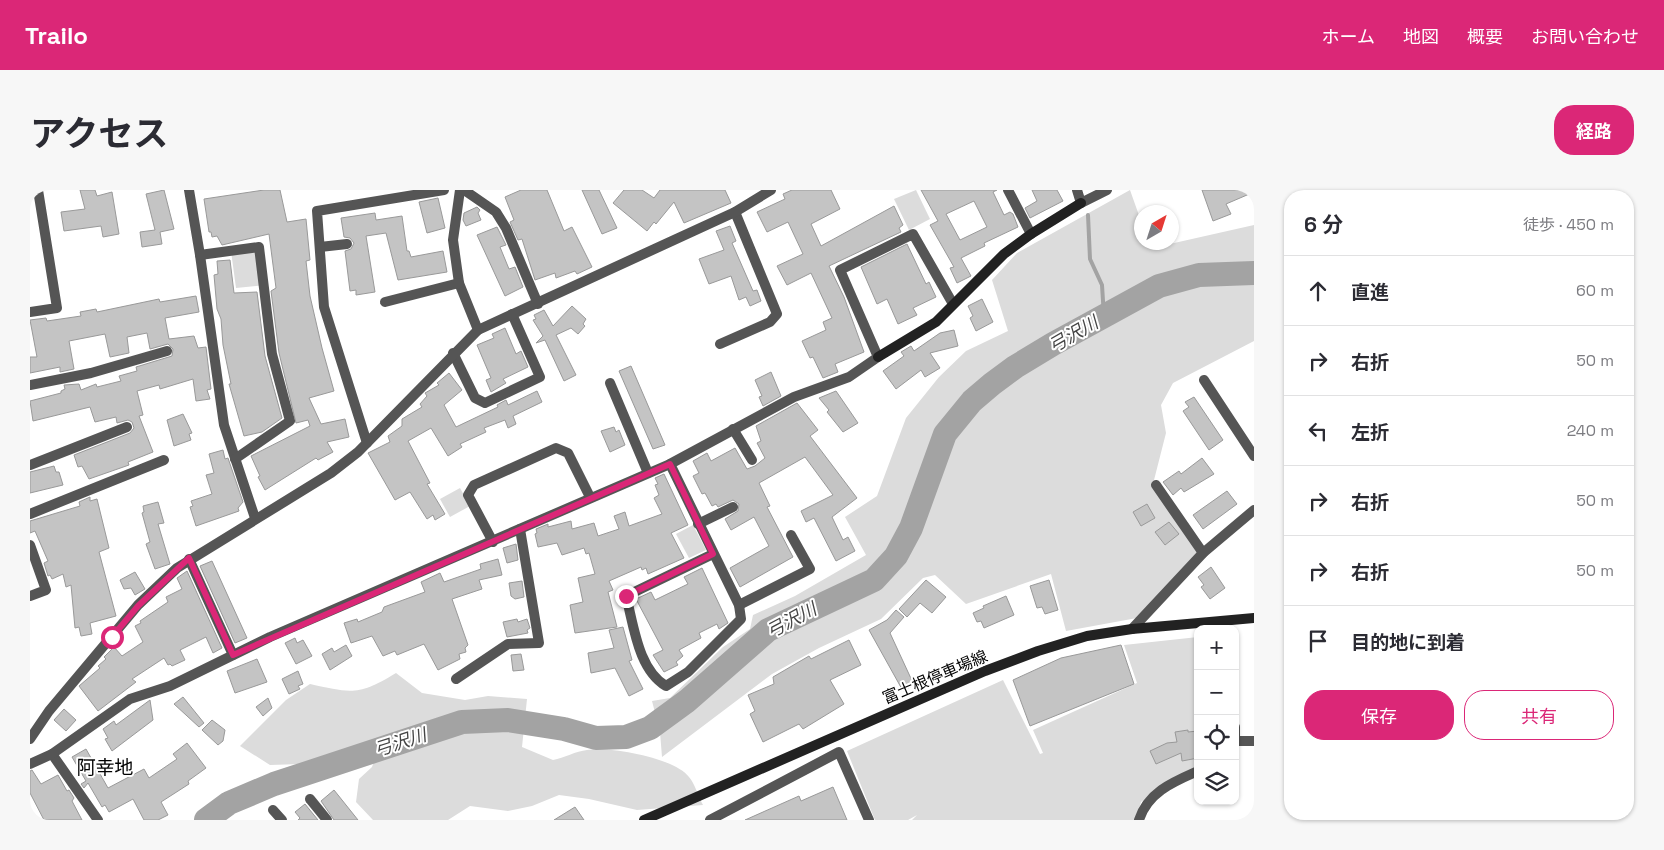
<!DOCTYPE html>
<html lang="ja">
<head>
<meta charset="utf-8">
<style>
  :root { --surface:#fff; --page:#f7f7f7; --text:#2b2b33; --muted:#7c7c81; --line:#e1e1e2; --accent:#db2777 }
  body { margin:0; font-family:"Space Grotesk","Noto Sans JP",sans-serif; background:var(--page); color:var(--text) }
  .controls { position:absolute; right:15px; bottom:15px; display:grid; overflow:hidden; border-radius:10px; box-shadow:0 1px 4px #0004 }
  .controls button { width:45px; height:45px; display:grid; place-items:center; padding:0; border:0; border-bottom:1px solid var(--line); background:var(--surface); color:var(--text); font:25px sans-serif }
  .compass { position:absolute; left:1104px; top:15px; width:45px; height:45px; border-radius:50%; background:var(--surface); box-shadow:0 1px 4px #0004; rotate:39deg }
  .stop { position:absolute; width:15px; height:15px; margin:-11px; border:4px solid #db2777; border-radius:50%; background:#fff }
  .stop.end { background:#db2777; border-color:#fff; box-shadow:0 1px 5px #0008 }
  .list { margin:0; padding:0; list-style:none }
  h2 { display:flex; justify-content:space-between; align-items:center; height:65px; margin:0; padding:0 20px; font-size:21px }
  h2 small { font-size:16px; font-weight:400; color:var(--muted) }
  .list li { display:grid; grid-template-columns:32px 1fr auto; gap:15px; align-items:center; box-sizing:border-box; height:70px; padding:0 20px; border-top:1px solid var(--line) }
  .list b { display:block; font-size:19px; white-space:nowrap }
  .list em { font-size:16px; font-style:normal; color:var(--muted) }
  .actions { display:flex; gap:10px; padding:15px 20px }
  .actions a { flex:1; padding:11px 0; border:1px solid var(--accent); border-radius:20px; text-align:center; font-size:18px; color:var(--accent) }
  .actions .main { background:var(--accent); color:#fff }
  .icon { flex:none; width:28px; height:28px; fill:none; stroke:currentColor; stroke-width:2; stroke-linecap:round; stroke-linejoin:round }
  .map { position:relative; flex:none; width:1224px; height:630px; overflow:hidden; border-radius:20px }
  header { display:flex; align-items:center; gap:30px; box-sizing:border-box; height:70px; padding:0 25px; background:var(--accent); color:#fff }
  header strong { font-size:24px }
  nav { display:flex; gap:28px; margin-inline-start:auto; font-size:18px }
  .intro { display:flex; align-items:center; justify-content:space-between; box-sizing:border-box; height:120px; padding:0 30px }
  h1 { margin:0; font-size:35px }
  .button { padding:12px 22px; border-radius:20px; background:var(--accent); color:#fff; font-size:18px; font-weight:700 }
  main { display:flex; gap:30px; padding:0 30px }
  aside { flex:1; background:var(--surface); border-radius:20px; box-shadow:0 1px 4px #0004 }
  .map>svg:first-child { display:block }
  .green { fill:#dcdcdc }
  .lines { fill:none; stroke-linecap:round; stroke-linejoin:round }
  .stream { stroke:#a3a3a3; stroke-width:4 }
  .river { stroke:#a3a3a3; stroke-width:24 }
  .building { fill:#c4c4c4; stroke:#999; fill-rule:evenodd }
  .street { stroke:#555; stroke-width:10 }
  .secondary { stroke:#222; stroke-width:10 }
  .route { stroke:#db2777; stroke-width:6 }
  .labels { text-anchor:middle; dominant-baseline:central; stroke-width:4; stroke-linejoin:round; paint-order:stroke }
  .street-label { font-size:16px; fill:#000; stroke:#fff }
  .water-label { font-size:18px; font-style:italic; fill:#444; stroke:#fff }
  .quarter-label { font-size:19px; fill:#000; stroke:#fff }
</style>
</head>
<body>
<header>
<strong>Trailo</strong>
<nav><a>ホーム</a><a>地図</a><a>概要</a><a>お問い合わせ</a></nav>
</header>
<div class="intro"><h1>アクセス</h1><a class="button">経路</a></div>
<main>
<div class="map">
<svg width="1224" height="630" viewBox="0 0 1224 630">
  <rect width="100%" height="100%" fill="#fff"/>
  <g class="green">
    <path d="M886,0L900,29L879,40L864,9Z"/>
    <path d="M1100,0L1111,31L1112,52L1119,53L1122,58L1224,35V151L1143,193L1131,215L1136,243L1123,294L1169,362L1107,428L1036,441L1021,384L936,414L905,385L893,388L851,429L789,458L742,484L632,567L630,542L622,511L640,508L693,457L720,439L723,425L765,406L836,365L815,327L847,306L876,228L909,187L936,161L978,141L962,90L987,63Z"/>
    <path d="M229,57L235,95L206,98L201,61Z"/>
    <path d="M430,298L440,316L420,327L410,309Z"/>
    <path d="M663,335L676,360L659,368L646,344Z"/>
    <path d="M1168,447V580L1132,595L1111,612L1106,630H882L887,625L878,630H845L817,561L973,490L1010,564L1013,563L1003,540L1107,493L1094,455Z"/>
    <path d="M366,483L392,503L435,510L458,506L497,509L492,557L523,570C534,568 546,561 557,560C579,556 645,568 659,587C665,594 668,606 673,615L607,620L559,609L529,605L502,616L478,621L440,616L418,630H343L326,612L329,589L342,577L353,546L303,573L240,575L210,556L256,510L280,494C321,503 329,506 366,483Z"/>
  </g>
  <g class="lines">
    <path class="stream" d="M1058,25L1060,69L1072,95L1074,127"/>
    <path class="river" d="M176,630L199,613L244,594L432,532L478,530L534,539L566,548L596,547L620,538L657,511L738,440L844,390L866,366L881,338L915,244L942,211L962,194L985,177L1023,154L1129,96L1169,85L1224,83"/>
  </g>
  <g class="building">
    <path d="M50,0H65L67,6L82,2L89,44L73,47L71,36L34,41L31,22L55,19Z"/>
    <path d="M134,0L144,39L130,42L132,54L112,57L110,42L125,40L116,4Z"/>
    <path d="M234,0H250L257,32L276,29L280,70L276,71L280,106L292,158L304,201L279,208L291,234L315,229L319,247L297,252L303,262L288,270L286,268L235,300L228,287L230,286L221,266L280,236L278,230L266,233L249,163L241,101L246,98L239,44L192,55L187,46L182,47L181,42H179L174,9Z"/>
    <path d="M491,0H517L534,41L542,37L562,77L547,84L545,81L526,88L525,83L505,90L492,49L488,50L480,32L484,30L475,7Z"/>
    <path d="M552,0H569L587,38L572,44Z"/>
    <path d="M594,0H612L624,8L630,0H695L701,13L654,33L644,12L626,34L624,32L617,41L583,13Z"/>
    <path d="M762,0H801L810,19L781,34L791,56L864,16L873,35L869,38L871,42L799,76L814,107L834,162L805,174L808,182L793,188L783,167L780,168L772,151L796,140L793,132L802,128L781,83L757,95L747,76L773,64L758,32L737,42L727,22L755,9L753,4Z"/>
    <path d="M891,0H967L963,2L974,25L980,22L983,24L988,37L954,53L955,56L931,68L941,86L927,93L920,78L924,77L900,35L908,31ZM944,11L957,37L930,50L916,24Z"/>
    <path d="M1002,0H1027L1033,11L1000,28L995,18L1007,11Z"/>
    <path d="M1172,0H1224V2L1196,14L1201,24L1183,31Z"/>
    <path d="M408,8L415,38L397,43L389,12Z"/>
    <path d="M447,17L450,20L448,23L451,30L436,36L433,30L434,23Z"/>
    <path d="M345,23L346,30L372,26L377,61H379L381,67L413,61L417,82L368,90L356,43L336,46L345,102L326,105V100L320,101L315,61L321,59L324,53L320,48L314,47L311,28Z"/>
    <path d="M700,36L706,51L702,53L723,101L727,100L731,111L720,116L716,107L709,110L701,86L679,94L669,69L694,60L686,41Z"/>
    <path d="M467,37L476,55L470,57L479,79L485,77L493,97L475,106L447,45Z"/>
    <path d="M877,54L896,94L899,92L906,107L883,118L887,125L868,134L857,109L847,114L831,77Z"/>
    <path d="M200,70L204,103L227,102L235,166L252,228L232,242L214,246L199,194H201L193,155L191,129L187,119L184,85L188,84L187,71Z"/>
    <path d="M166,106L169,122L135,128L139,149L164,146L168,158L176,157L181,199L177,200L180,209L166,211L163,189L130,199L129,195L107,201L113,225L109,226L123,262L98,272L99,275L59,289L52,276L48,277L44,265L100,243L104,238L102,232L98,230L87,233L86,227L65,232L60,217L3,231L0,211L31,203V201L35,199L34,195L49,194L51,200L66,194L67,197L91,191L89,186L107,181L106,177L142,166L143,159L138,154L120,159L117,143L97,147L99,163L80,167L75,144L39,151L44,179L30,182V177L0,183V167H7L0,130L16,128L17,131L51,126L50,122L66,119L67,122L129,109L130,112Z"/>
    <path d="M952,109L963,132L946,141L940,128L943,126L938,116Z"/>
    <path d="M542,116L556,129L553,134L555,136L548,144L541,138L526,145L546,185L534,191L515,150L506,153L513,146L503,130L506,129L504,125L514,120L523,136Z"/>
    <path d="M475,138L486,164L491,161L498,177L473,189L476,193L461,202L456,190L461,188L447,155L464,148L462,144Z"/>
    <path d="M924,140L928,156L900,163L910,178L895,187L891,180L866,199L853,181L874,166L871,162L881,156L884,161L910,143Z"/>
    <path d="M601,176L635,255L623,259L589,181Z"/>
    <path d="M741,182L751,206L733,216L729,207L732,206L725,190Z"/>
    <path d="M419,183L432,200L414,215L426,237L468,217L467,215L476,210L478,215L507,201L512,212L483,226L486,234L478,238L475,230L454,238L456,242L430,254L432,257L418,266L401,238L378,251L400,293L397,294L415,324L405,330L403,325L397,329L380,302L365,310L338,263L360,252L358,246L372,236V229L392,217L390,214L397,206L395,203L409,195L407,193Z"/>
    <path d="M806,201L828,233L813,242L797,222L799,220L789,208Z"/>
    <path d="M1164,207L1193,250L1179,260L1153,221L1159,217L1155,212Z"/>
    <path d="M767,213L788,240L780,246L827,308L802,327L813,350L818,347L825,361L806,371L784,328L776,332L771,321L803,305L775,267L729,293L740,316L737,317L763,367L710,397L700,378L739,356L724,327L701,340L695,329L708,321L709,314L703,310L688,317L686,314L682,316L675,303L672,304L663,286L669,283L663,271L677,263L681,271L705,258L717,279L725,276L735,268L727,253L731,251L726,236Z"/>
    <path d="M153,224L162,243L159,244L161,250L144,256L137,230Z"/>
    <path d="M584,237L586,242L589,240L595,255L580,262L571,241Z"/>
    <path d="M193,260L195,269L198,268L213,312L208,318L209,321L166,336L160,317L163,316L161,311L182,304L176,285L184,283L179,264Z"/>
    <path d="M1172,268L1184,284L1154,302L1151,298L1143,305L1133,292L1149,281L1151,284Z"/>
    <path d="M24,276L26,282H29L33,295L0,303V282Z"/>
    <path d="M634,284L658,335L641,343L654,368L618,384L616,378L612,380L611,377L579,391L583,400L578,402L587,437L545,443L540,415L553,412L548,388L565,384L559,363L556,364L554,358L532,365L527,353L508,357L505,344L507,343L506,339L518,334V337L541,331L542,339L564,333L568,346L589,339L584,326L595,322L599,336L632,324L624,308L629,305L625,295L628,294L625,288Z"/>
    <path d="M1197,301L1207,314L1173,339L1163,325Z"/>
    <path d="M60,307V311L67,309L79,358L69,362L86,426L60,433L62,444L51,446L49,437L45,438L41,395L36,397L33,384L22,389L20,385L18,386L14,373L18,371L5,341L0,343V331L50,316L49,312Z"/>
    <path d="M128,312L134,333L128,334L140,374L125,379L116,354L120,352L112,323L114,322L113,316Z"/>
    <path d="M1117,314L1125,328L1111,336L1103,322Z"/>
    <path d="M1139,332L1149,344L1135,355L1125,342Z"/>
    <path d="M486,354L488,370L477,373L473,358Z"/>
    <path d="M468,369L472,385L449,390L452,399L422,409L438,455L435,458L436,462L429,464L430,469L408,480L394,454L367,465L365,461L353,466L342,446L321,453L314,433L327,429L328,432L352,422L354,417L395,402L391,392L410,383L414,392L451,379L450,374Z"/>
    <path d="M182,371L217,448L205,453L170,376Z"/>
    <path d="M1181,377L1195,398L1180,409L1171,397L1174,395L1168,387Z"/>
    <path d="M672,378L698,433L689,439L687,434L669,443L671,448L649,460L653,466L646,472L648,475L634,482L623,465L633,460L606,409L621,402L625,410L658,394L654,387Z"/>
    <path d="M157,381L192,458L183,463L176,447L150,460L155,470L142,476L140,474L138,475L134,468L102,489L106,492L68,521L49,496L70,478L68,476L76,469L74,467L84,457L92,466L113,452L105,436L111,433L110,431L138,412L136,407L152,399L147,388Z"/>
    <path d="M105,382L115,399L105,405L101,398L94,399L90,390Z"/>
    <path d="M896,390L916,407L902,423L890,413L877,427L869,419Z"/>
    <path d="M1019,390L1028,420L1015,424L1012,417L1007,418L1000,396Z"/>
    <path d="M492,391L494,407L485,409L481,406L479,393Z"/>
    <path d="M976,406L984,425L954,438L951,431L947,432L943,423L954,418L953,416Z"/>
    <path d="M866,420L874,427L860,443L884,495L873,501L839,440L857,430Z"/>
    <path d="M487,429L488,432L497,429L500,438L497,440L498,443L477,447L473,432Z"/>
    <path d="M593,437L602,470L599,471L613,499L599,506L585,478L561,483L558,463L584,458L579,440Z"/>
    <path d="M265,448L267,453L273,450L282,466L266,474L255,453Z"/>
    <path d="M819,450L831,475L800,490L814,514L773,539L769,534L733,552L720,524L725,521L718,505L744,494L743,487L779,466L781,469Z"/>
    <path d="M316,455L322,466L300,480L292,464L302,458L304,462Z"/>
    <path d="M1091,455L1104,494L1000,536L983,490L1031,468Z"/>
    <path d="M491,464L494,480L483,481L481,465Z"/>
    <path d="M227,469L237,492L205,503L197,481Z"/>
    <path d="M268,481L273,494L268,496L270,499L259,504L252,489Z"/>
    <path d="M153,507L174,533L169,537L144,514Z"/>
    <path d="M238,508L242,518L233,526L226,517Z"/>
    <path d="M120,510L123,530L82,561L75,549L78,548L73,539L84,531L86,535Z"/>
    <path d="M34,519L46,530L36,541L24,530Z"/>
    <path d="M182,530L195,540L193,551L188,555L172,540Z"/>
    <path d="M1158,540V542L1168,541V568L1152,571L1151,563L1126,574L1120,561L1137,553L1147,552L1145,542Z"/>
    <path d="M157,553L176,578L158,591L159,594L131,612L138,625L128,630H114L103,609L79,622L75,615L72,617L58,593L54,598L51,594L56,591L42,567L56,559L78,598L114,579L119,588L147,569L143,564Z"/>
    <path d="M2,580L11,594L28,585L37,601L39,600L44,608L42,611L52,630H14L0,603V581Z"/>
    <path d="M803,597L817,630H715L769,606L771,611Z"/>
    <path d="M304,600L328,630H304L291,611Z"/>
    <path d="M275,614L288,630H268L270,628L265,622Z"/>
    <path d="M545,617L554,630H524Z"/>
  </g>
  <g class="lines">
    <g class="street">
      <path d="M159,0L170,65L194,235L225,328"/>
      <path d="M430,0L423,50L429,93L448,140"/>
      <path d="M434,0L466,22L476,38L508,114"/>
      <path d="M978,0L1001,44"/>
      <path d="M1047,0L1051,13L1077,0"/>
      <path d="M290,57L317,54"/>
      <path d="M170,65L229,57L242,164L260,231L205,269"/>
      <path d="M355,112L429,93"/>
      <path d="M0,122L27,118L8,0"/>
      <path d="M690,154L740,132L747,124L705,22"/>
      <path d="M423,163L445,208L455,213L510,187L482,124"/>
      <path d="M1174,190L1224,266"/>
      <path d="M580,193L618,283"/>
      <path d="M0,195L61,183L137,161"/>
      <path d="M703,239L722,270"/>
      <path d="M337,253L294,117L287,21L414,0"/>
      <path d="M640,274L709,415L711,429L658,482L636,496C608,479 604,436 596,406L683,364"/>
      <path d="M0,275L97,237"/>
      <path d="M1126,295L1173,363"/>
      <path d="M0,324L134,270"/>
      <path d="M668,334L703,317"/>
      <path d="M463,352L438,305L444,295L526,258L538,263L560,307"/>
      <path d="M0,355L16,400L0,406"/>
      <path d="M159,369L203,465"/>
      <path d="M709,415L780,379L761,345"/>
      <path d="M1102,439L1173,363L1224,320"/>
      <path d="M426,489L478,454L509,453L490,339"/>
      <path d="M1205,537V553"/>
      <path d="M0,549L19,521L108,415L147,378L301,283L328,262L448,140L705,22L741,0"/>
      <path d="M1207,551H1224"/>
      <path d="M22,564L68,630"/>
      <path d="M0,574L22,564L100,509L140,496L240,447L640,274L764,207L819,187L848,167L810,80L883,44L923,114"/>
      <path d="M280,609L297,630"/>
      <path d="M243,620L252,630"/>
      <path d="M680,630L809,562L839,630"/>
      <path d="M1109,630C1118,602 1143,592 1168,581"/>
    </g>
    <g class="secondary">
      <path d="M0,1L4,0"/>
      <path d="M848,167L906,132L974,64L1001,44L1051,13"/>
      <path d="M614,630L955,481L1008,461L1057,446L1102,439L1224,428"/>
    </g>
  </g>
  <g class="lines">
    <path class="route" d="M82,447L108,416L159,368L203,465L640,274L683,364L596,406"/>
  </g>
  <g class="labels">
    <g class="street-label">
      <text transform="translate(905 487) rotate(-23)">富士根停車場線</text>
    </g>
    <g class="water-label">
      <text transform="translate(1043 144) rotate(-30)">弓沢川</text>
      <text transform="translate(761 430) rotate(-28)">弓沢川</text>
      <text transform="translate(370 552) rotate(-18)">弓沢川</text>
    </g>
    <g class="quarter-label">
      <text x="75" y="577">阿幸地</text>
    </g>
  </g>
</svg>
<div class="controls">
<button>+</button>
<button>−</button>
<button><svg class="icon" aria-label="locate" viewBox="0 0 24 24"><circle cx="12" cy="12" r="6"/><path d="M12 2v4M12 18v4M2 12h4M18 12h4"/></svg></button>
<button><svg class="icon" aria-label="layers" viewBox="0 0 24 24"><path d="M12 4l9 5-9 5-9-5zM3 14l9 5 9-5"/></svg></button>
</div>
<svg class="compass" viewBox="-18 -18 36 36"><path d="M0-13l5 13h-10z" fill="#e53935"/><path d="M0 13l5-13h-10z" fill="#7c7c81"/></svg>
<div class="stop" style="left:82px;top:447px"></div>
<div class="stop end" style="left:596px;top:406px"></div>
</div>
<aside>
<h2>6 分<small>徒歩 · 450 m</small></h2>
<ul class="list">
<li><svg class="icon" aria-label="ahead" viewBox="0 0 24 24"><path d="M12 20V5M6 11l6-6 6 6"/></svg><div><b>直進</b></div><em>60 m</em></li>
<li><svg class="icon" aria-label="right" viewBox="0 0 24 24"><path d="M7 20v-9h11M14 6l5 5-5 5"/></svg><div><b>右折</b></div><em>50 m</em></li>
<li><svg class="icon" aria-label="left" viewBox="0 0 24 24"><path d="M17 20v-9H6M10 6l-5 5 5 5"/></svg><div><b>左折</b></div><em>240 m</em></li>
<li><svg class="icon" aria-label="right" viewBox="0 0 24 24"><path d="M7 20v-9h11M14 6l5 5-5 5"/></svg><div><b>右折</b></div><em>50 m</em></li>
<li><svg class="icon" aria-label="right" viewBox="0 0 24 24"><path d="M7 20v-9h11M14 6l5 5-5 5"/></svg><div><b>右折</b></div><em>50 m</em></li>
<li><svg class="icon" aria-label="arrive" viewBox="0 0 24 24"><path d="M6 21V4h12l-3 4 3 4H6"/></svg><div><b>目的地に到着</b></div></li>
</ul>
<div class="actions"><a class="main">保存</a><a>共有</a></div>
</aside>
</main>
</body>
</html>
